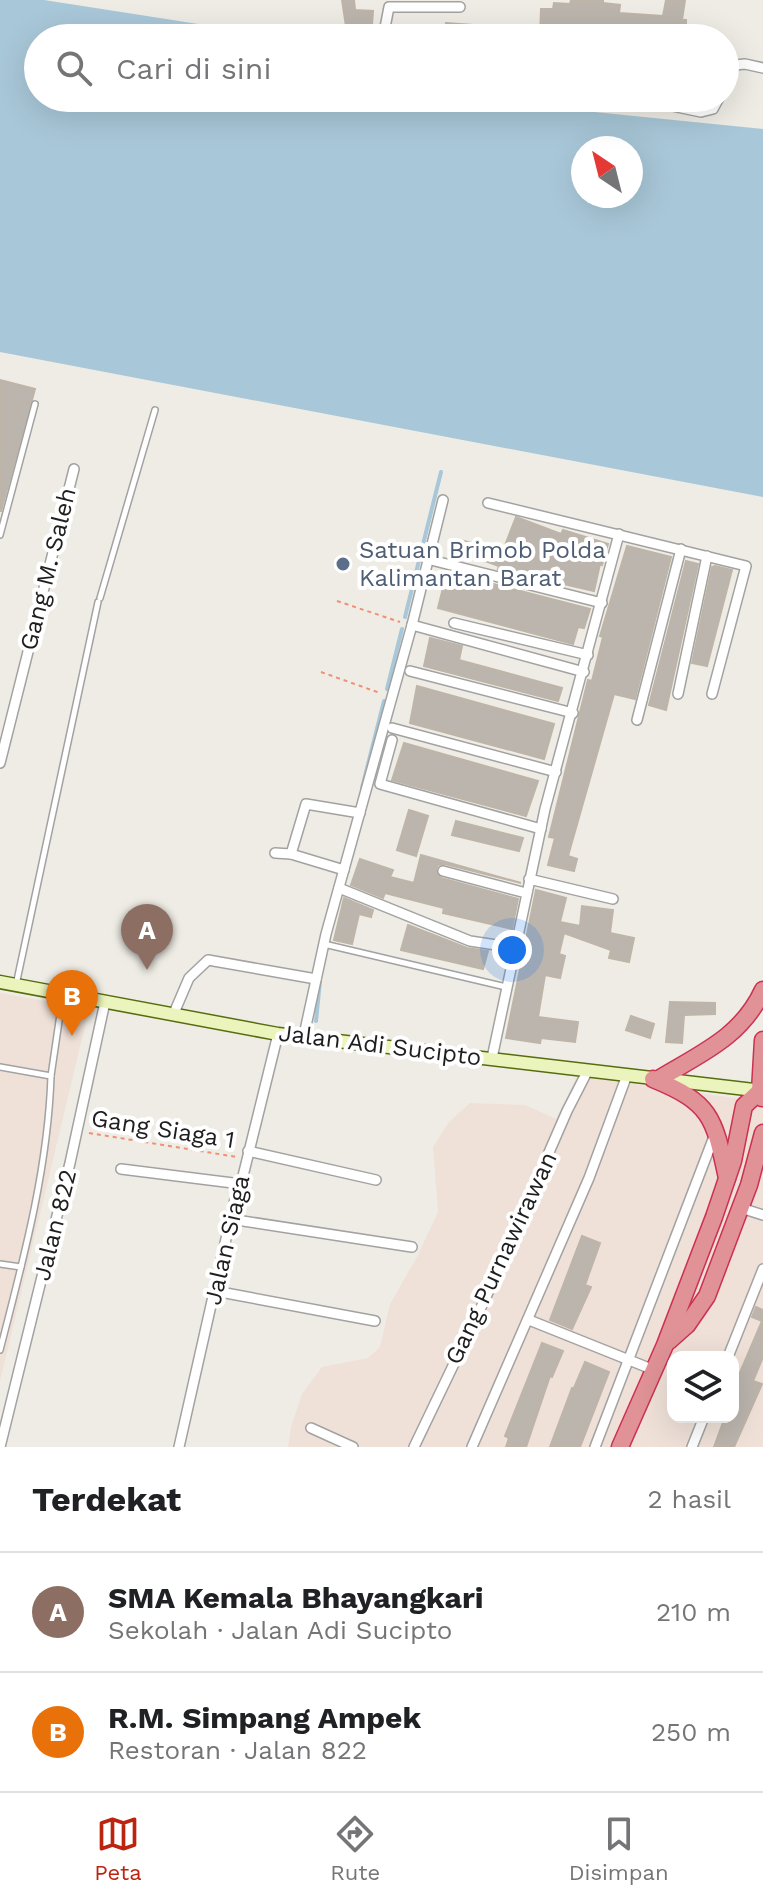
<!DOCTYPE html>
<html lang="id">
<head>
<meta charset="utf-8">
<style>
  :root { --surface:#fff; --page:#f2f2f2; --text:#202124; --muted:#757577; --line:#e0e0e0; --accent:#bc240f }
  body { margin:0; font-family:"Work Sans",sans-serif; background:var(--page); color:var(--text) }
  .controls { position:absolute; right:24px; bottom:24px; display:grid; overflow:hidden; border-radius:16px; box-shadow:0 8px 32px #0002 }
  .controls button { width:72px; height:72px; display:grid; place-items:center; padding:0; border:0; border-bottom:2px solid var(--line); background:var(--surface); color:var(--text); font:40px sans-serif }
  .compass { position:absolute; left:571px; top:136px; width:72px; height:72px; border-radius:50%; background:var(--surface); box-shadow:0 8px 32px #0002; rotate:325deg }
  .you { position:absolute; left:512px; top:950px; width:28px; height:28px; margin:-20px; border:6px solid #fff; border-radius:50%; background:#1a73e8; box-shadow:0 0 0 12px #1a73e833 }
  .badge { display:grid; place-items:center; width:52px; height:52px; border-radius:50%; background:var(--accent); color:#fff; font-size:26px; font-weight:700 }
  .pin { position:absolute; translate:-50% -66px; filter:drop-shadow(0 2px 4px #0008) }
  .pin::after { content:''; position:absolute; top:42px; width:28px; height:24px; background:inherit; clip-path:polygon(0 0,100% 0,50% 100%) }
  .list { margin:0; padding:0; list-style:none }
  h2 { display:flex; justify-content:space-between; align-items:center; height:104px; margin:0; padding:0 32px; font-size:34px }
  h2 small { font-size:26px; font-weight:400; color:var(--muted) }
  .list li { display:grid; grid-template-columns:52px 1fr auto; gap:24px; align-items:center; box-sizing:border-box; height:120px; padding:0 32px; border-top:2px solid var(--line) }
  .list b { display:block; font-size:30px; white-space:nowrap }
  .list p { margin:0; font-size:26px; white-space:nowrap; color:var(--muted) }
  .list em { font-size:26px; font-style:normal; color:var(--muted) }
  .icon { flex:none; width:44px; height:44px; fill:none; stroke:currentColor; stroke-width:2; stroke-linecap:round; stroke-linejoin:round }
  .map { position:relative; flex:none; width:763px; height:1447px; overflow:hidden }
  .search { position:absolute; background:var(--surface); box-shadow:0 8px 32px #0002; left:24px; right:24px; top:24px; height:88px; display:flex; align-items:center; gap:20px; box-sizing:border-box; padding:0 28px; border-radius:44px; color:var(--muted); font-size:30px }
  .sheet { height:344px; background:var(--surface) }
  nav { display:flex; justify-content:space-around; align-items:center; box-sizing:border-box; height:112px; border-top:2px solid var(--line); background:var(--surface); font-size:22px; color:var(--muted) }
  nav a { display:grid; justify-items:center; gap:4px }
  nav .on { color:var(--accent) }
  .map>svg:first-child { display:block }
  .military { fill:#efe1d8; fill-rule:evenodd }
  .water { fill:#a8c7d8; fill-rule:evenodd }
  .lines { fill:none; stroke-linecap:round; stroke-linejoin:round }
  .stream { stroke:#a8c7d8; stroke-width:4 }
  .building { fill:#bbb5ae; stroke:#beb5a8; stroke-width:2 }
  .lane-casing { stroke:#a2a2a2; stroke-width:8 }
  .street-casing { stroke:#a2a2a2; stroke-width:12 }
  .secondary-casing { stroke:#566c0d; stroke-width:15 }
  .highway-casing { stroke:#cc3153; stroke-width:19 }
  .path { stroke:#ef9074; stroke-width:2; stroke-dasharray:4 4; stroke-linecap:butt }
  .lane { stroke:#fff; stroke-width:5 }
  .street { stroke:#fff; stroke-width:9 }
  .secondary { stroke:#ebf4bc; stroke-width:12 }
  .highway { stroke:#e09296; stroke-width:16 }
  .service-dot { fill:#5c6f8a; stroke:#fff; stroke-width:3 }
  .labels { text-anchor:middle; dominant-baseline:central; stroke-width:8; stroke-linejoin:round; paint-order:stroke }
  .service-label { font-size:24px; fill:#4e5e75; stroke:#fff; text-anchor:start }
  .street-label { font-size:24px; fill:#1e1e1e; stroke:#fff }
</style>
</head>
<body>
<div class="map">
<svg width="763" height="1447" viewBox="0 0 763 1447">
  <rect width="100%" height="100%" fill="#eeece4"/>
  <g class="military">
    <path d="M0,993L89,1009L0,1381Z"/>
    <path d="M577,1076L763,1102V1447H288L291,1427L302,1394L322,1367L368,1358L380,1347L390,1304L417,1257L438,1212L433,1147L449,1122L470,1103L525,1105L556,1119ZM673,1357H733V1417H673Z"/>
  </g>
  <path class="water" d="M0,0H44L289,38H38V98H498L506,103L763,129V497L0,352ZM583,148H631V196H583Z"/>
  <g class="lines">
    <g class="stream">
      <path d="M405,617L441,472"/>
      <path d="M387,689L402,629"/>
      <path d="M362,788L384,701"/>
      <path d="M316,1021L320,981"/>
    </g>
  </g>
  <g class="building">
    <path d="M342,0H354L355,10L373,11L372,25L346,26Z"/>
    <path d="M571,0H603V3L620,5L619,13L663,16L666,0H685L682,20H686V38H649L616,34V38H540L541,9H553L554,3L570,4Z"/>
    <path d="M446,23L472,25L471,38H445Z"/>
    <path d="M0,380L35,389L1,511H0Z"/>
    <path d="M516,517L561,534L563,530L608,544L602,565L600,564L594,591L498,569L499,566L454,550L458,539L502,553Z"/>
    <path d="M627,546L671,557L635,699L614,694L568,856L577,859L574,871L548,865L555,838L549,837L588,680L592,681L603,637L600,636Z"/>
    <path d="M686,561L698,564L666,710L649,705Z"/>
    <path d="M715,566L732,570L707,666L692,663L712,567Z"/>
    <path d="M447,572L590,609L584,628L578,627L573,644L438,608Z"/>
    <path d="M430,638L462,646L459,660L562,688L558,701L424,666Z"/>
    <path d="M417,686L554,724L544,759L410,723Z"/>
    <path d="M404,743L538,781L526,816L392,780Z"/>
    <path d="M409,810L428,816L416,856L397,850Z"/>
    <path d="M456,821L523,838L519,851L452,835Z"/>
    <path d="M421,855L521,883L445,864L438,865L436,870L441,878L518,899L512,929L443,913L444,908L385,893L383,898L351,885L360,859L393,870L390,877L414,883Z"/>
    <path d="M536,890L566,898L560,922L580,926L582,906L613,910L610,933L634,938L629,962L609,958L611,950L564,933L559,954L565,956L560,978L545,975L538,1017L578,1022L575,1042L541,1038L540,1043L506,1038Z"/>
    <path d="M344,898L373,910L371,917L359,914L352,944L334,940Z"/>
    <path d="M408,925L467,948L488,951L483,969L401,950Z"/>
    <path d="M670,1002L715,1003V1014L684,1015L682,1043L666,1042Z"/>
    <path d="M631,1016L654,1024L650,1038L626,1030Z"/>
    <path d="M582,1236L600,1243L585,1285L591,1287L572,1329L550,1320Z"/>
    <path d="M756,1307L763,1310V1357L753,1381L762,1384L734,1447H714L725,1417L733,1421V1389L762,1321L752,1317Z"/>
    <path d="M542,1343L563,1351L552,1377L550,1376L526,1447H506L509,1438L505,1436Z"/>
    <path d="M585,1362L609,1372L580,1447H550L572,1388H574Z"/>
  </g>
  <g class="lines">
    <defs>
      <g id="lane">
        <path d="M0,535L35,404"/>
        <path d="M100,598L155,410"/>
        <path d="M324,944L506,987"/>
        <path d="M16,985L98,602"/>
        <path d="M0,1067L51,1076L63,994"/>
        <path d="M0,1264L21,1267"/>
        <path d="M0,1350C23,1261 48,1169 51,1076"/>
      </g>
      <g id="street">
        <path d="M383,38L389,7H460"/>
        <path d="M725,83L735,65L745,64L763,68"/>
        <path d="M634,98L701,112L713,109L719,98"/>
        <path d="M488,503L746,566L712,694"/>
        <path d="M427,559L602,603"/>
        <path d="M454,623L588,655"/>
        <path d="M412,625L584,672"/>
        <path d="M410,671L573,713"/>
        <path d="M678,694L707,556"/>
        <path d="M637,720L681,549"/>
        <path d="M392,728L556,772"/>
        <path d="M392,740L380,784L541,829"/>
        <path d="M0,763L74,469"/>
        <path d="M275,853L291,854"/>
        <path d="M344,870L291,854L306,804L360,813"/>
        <path d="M443,871L526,893"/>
        <path d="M529,879L613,899"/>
        <path d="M339,888L470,941L503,946"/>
        <path d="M174,1013L189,978L208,960L316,979"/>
        <path d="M304,1035L326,934L412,625L443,500"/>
        <path d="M492,1058L545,809L619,534"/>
        <path d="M248,1151L376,1180"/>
        <path d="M121,1169L241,1184"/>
        <path d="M741,1208L763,1215"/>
        <path d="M230,1219L412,1247"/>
        <path d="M215,1291L375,1321"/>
        <path d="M529,1320L654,1370"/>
        <path d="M728,1357L763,1269"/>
        <path d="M311,1428L353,1447"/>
        <path d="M0,1447L70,1163L105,1002"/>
        <path d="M179,1447L235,1199L241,1184L278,1034"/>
        <path d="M414,1447L486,1297L567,1111L588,1070"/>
        <path d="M472,1447L589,1178L627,1075"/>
        <path d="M595,1447L715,1134"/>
        <path d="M692,1447L704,1417"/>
      </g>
      <path id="secondary" d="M0,982L278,1034L763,1091"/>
      <g id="highway">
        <path d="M653,1079C712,1103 714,1118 727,1178"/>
        <path d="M657,1080C699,1054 741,1038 763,990"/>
        <path d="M762,1098L760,1091L763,1040"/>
        <path d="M669,1341L687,1325L707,1296L749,1185L763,1133"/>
        <path d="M620,1447L665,1345L714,1217L733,1161L744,1106L760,1091"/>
      </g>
    </defs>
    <use href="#lane" class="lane-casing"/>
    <use href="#street" class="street-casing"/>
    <use href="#secondary" class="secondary-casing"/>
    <use href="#highway" class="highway-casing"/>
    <g class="path">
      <path d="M337,601L400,622"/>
      <path d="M321,672L380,693"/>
      <path d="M89,1133L237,1157"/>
    </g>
    <use href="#lane" class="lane"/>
    <use href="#street" class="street"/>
    <use href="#secondary" class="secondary"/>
    <use href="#highway" class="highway"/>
  </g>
  <circle class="service-dot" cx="343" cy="564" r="8"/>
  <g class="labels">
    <g class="service-label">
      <text x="359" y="550">Satuan Brimob Polda<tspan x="359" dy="28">Kalimantan Barat</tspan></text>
    </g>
    <g class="street-label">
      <text transform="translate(48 569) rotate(-76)">Gang M. Saleh</text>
      <text transform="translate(380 1045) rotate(7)">Jalan Adi Sucipto</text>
      <text transform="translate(163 1129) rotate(9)">Gang Siaga 1</text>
      <text transform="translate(55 1225) rotate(-76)">Jalan 822</text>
      <text transform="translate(227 1240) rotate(-77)">Jalan Siaga</text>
      <text transform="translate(501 1258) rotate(-65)">Gang Purnawirawan</text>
    </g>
  </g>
</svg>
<div class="controls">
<button><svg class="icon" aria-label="layers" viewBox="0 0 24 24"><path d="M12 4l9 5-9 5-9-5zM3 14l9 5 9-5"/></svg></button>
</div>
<svg class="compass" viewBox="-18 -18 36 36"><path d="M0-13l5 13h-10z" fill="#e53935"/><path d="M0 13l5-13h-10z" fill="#757577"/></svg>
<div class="you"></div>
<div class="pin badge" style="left:147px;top:970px;background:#8d6e63">A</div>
<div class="pin badge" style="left:72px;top:1036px;background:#e8710a">B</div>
<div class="search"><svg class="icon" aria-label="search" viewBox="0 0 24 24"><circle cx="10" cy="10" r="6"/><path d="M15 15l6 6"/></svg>Cari di sini</div>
</div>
<section class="sheet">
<h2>Terdekat<small>2 hasil</small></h2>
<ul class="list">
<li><span class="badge" style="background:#8d6e63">A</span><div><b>SMA Kemala Bhayangkari</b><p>Sekolah · Jalan Adi Sucipto</p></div><em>210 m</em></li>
<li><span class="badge" style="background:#e8710a">B</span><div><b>R.M. Simpang Ampek</b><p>Restoran · Jalan 822</p></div><em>250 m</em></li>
</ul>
</section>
<nav>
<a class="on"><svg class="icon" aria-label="map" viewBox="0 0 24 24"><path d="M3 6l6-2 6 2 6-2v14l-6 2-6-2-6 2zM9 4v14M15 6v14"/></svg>Peta</a>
<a><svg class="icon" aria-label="directions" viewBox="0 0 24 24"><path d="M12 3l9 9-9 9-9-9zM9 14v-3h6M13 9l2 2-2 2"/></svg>Rute</a>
<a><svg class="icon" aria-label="saved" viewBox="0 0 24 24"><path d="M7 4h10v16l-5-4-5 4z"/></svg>Disimpan</a>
</nav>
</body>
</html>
